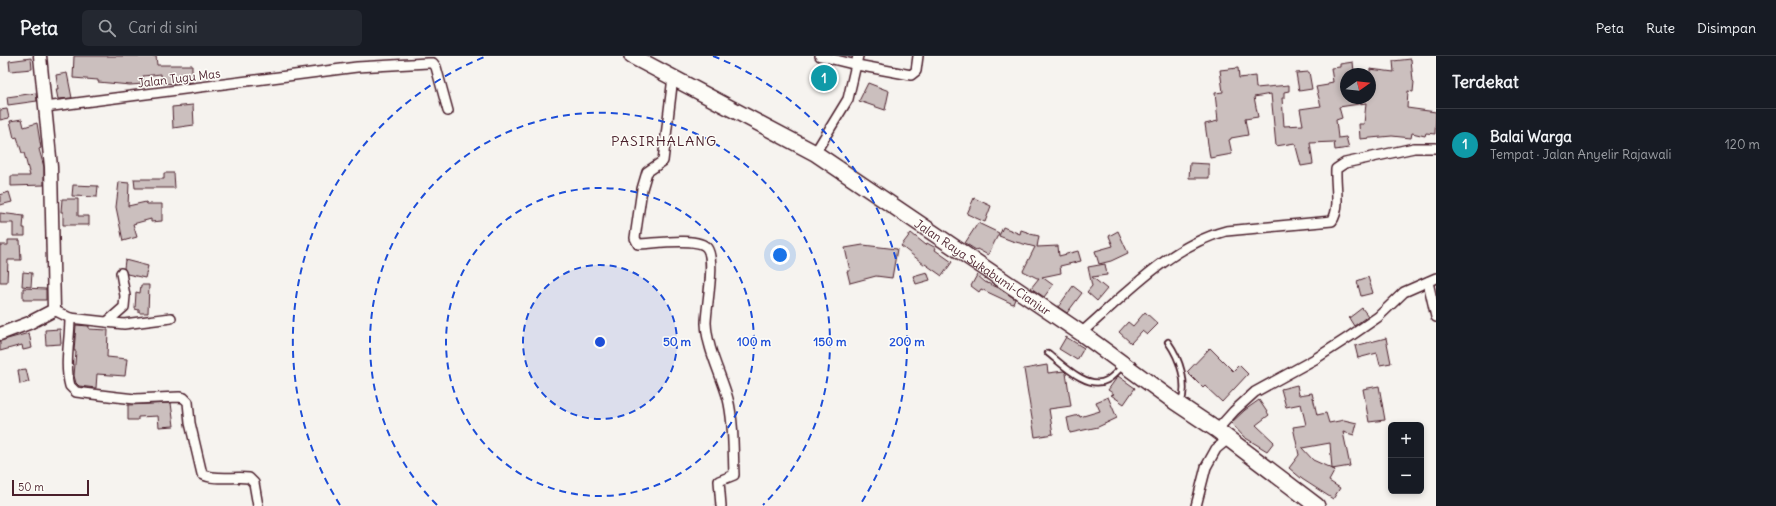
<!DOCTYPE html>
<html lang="id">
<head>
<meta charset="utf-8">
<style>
  :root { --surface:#171b24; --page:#242831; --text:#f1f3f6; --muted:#9ea1a6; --line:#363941; --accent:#1f6fb2 }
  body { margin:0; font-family:Delius,sans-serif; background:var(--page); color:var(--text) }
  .controls { position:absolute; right:12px; bottom:12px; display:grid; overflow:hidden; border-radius:6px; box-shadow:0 2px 6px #0003 }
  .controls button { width:36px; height:36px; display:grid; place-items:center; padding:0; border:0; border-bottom:1px solid var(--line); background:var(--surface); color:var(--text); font:20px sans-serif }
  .compass { position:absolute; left:1340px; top:12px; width:36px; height:36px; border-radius:50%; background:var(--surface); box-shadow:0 2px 6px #0003; rotate:76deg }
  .scale { position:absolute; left:12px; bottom:10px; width:77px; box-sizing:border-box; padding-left:4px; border:2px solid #4a1f2b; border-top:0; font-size:11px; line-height:14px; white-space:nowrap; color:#4a1f2b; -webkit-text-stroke:3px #fdfcf7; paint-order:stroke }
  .you { position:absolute; left:780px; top:199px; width:14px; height:14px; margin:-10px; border:3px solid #fff; border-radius:50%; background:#1a73e8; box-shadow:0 0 0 6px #1a73e833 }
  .badge { display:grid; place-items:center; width:26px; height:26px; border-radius:50%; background:var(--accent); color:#fff; font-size:13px; font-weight:700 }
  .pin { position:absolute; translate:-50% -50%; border:2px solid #fff; box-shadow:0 1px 4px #0006 }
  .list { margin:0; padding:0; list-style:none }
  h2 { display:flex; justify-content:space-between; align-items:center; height:52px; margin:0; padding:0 16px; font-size:17px }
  h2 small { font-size:13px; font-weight:400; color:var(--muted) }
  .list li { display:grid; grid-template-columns:26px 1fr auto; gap:12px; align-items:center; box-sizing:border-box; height:72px; padding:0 16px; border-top:1px solid var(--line) }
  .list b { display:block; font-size:15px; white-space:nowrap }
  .list p { margin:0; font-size:13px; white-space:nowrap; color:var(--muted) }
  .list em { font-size:13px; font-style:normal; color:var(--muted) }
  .icon { flex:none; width:22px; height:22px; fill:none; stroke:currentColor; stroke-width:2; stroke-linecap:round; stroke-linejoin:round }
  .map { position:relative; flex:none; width:1436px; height:450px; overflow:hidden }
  header { display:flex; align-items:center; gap:24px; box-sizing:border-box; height:56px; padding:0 20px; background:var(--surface); border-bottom:1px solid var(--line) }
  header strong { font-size:19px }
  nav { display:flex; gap:22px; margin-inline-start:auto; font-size:14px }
  .search { width:280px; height:36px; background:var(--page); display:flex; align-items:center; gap:10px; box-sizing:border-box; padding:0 14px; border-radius:6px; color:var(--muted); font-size:15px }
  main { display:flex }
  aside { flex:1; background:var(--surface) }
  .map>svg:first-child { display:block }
  .building { fill:#cbbfbe; stroke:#4a1f2b }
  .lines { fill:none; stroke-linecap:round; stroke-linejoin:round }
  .service-casing { stroke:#4a1f2b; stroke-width:8 }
  .minor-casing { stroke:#4a1f2b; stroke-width:12 }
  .tertiary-casing { stroke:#4a1f2b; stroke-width:15 }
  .trunk-casing { stroke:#4a1f2b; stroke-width:18 }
  .service { stroke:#fdfcf7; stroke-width:4.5 }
  .minor { stroke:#fdfcf7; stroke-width:9 }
  .tertiary { stroke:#fdfcf7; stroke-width:12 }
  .trunk { stroke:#fdfcf7; stroke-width:15 }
  .ring { fill:none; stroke:#1d4ed8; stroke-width:2; stroke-dasharray:7 5 }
  .labels { text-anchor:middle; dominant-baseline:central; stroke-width:3; stroke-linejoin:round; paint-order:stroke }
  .street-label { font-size:12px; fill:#4a1f2b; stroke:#fdfcf7 }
  .quarter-label { font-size:14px; letter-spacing:1px; fill:#4a1f2b; stroke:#fdfcf7 }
  .centre { fill:#1d4ed8; stroke:#fdfcf7; stroke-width:2 }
  .ring-label { font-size:12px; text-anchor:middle; font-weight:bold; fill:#1d4ed8; stroke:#fdfcf7; stroke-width:3; stroke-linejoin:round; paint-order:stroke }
</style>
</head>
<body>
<header>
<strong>Peta</strong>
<div class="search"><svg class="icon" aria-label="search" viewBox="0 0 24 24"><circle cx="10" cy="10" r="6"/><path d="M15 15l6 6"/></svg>Cari di sini</div>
<nav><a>Peta</a><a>Rute</a><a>Disimpan</a></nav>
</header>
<main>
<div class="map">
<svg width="1436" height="450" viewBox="0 0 1436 450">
  <rect width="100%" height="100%" fill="#f6f3ef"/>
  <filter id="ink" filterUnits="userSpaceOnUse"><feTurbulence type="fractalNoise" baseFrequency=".025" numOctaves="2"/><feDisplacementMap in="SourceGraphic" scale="8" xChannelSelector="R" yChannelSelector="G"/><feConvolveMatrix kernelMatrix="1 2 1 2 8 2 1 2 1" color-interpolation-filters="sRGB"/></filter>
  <g filter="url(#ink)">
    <g class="building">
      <path d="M74,0H156L157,9H192V26L178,28L161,27V18L143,20L144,28L130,29L98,26V24L73,22Z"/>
      <path d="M31,2L32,13L10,15L9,5Z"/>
      <path d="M1411,3L1413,25L1414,26L1413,36L1408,35L1407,52L1436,56L1435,78L1426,77L1425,80L1412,77L1411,82L1392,80L1360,83L1359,68H1364L1366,47L1339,51L1342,62L1336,64L1338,82L1346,81L1349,92L1335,94L1334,86L1310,87L1313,108L1301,110L1295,87L1276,90L1271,38L1254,41L1258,61L1245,63L1248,79L1231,82V83L1229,84L1232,98L1210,102L1205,68L1218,65L1215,37L1223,36L1220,14L1238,12L1239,22L1255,20L1256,32L1289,29V35L1284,36V42H1282L1284,70L1303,69L1300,53L1321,50L1316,31L1328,29V27L1333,26L1331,12L1340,11V8L1353,6L1354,16L1346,17V42H1370V13L1394,16L1393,5Z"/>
      <path d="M820,10L834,16L828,34L814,28Z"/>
      <path d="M1309,16L1312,33L1299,35L1296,17Z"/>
      <path d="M67,17L72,42L58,43L56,33H58L56,19Z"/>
      <path d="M868,27L889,35L885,54L859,45Z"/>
      <path d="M36,37L37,45L8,49L7,41Z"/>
      <path d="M193,49L194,69L173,72L172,51Z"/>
      <path d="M7,53L9,62L0,64V54Z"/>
      <path d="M22,63L24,71L37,67L41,92L39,93L44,111V129L11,130V120H30L24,97H22L17,81L14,82L10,65Z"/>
      <path d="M1190,107L1209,108V122H1189Z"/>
      <path d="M164,117H174L175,132H135L134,123H164Z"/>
      <path d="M119,126L129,127L128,150L146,146L147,148H162V165L151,166V163L133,168L137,181L123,185L116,151Z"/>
      <path d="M73,129L98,130L97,141L72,140Z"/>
      <path d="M9,136L12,146L0,149V139Z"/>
      <path d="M974,142L991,150L985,166L967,158Z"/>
      <path d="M62,143H78V160H89V169H63V156H61Z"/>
      <path d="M0,157L24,160L23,172H25V180H13V167H0Z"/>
      <path d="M978,167L999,177L988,199L977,193L976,194L965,187Z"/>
      <path d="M1003,171L1020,178L1021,174L1030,177V178L1039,180L1037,191L1058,190L1059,200L1078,195L1081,205L1060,210L1061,217L1042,221L1053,229L1044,241L1031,232L1039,222H1037L1023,215L1035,191L1012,185L999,180Z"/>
      <path d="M1118,175L1128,197L1111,205L1099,208L1095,195L1113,190L1109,180Z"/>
      <path d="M911,177L926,189L927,187L936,192L935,194L952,206L942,220L925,208V209L901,190Z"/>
      <path d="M8,184H20L21,204H8L7,226H0V189H8Z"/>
      <path d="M863,189L897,193L892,222L876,220L850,227L847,215H850L845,192Z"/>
      <path d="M125,204L148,210L145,222L127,218L124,212Z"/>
      <path d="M1105,208L1107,219L1092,221L1107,233L1097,245L1087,236L1092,230L1088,211Z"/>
      <path d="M23,216L32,217L31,231L22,230Z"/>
      <path d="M927,216L930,224L916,228L913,220Z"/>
      <path d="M977,219L985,226L999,232L1015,243L1013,248L981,233L979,236L971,230Z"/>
      <path d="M1368,221L1373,237L1361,240L1357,225Z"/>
      <path d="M141,229H149L148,257H139V254L135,253L136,236L140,237Z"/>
      <path d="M1073,230L1082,237L1067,257L1058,251Z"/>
      <path d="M23,232L46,233V244H23Z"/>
      <path d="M1362,252L1368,260L1354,270L1349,262Z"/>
      <path d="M1145,256L1158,268L1147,279L1142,275L1131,287L1119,276L1128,266L1133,270Z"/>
      <path d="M76,269L89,270V273L108,274L107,301L127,303L125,320L97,318L96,332L79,330L76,327L74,320L76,295H74Z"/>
      <path d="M60,273L61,288L46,289L45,274Z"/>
      <path d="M29,277L32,292L23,294L22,289L0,295V285Z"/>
      <path d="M1066,281L1084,292L1077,304L1059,293Z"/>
      <path d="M1386,282L1391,307L1380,309L1377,297L1358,302L1355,290Z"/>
      <path d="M1210,292L1233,315L1239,309L1248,318L1222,346L1205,330L1203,332L1187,316Z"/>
      <path d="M1047,309L1048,317L1064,315L1066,317L1071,350L1049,353L1053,378L1035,381L1024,313Z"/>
      <path d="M26,313L29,326L20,328L18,314Z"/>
      <path d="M1118,320L1135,332L1124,348L1111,339L1114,338L1108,334Z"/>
      <path d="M1297,329L1299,339L1312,337L1317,359L1326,357L1329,367L1344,364L1357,367L1354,379L1343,376L1350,410L1332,413L1330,387L1302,392L1313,404L1335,414L1329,425L1340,432L1333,443L1302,423L1289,412L1299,399L1293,371L1306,369L1301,348L1286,351L1281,333Z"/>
      <path d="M1379,330L1385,364L1369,366L1363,333Z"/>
      <path d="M1108,341L1117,362L1098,371L1070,377L1067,362L1079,359L1080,361L1100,355L1096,346Z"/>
      <path d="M1259,344L1269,359L1256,369L1274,386L1267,395L1244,381L1231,367L1245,354Z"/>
      <path d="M171,347L174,370L159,371L158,360L138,361V364H128V349Z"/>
    </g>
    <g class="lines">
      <defs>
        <g id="service">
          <path d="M1168,286C1180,303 1188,327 1181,348"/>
          <path d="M1048,297C1062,308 1088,335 1107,324C1113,321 1118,314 1123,310"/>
        </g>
        <g id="minor">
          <path d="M820,0L857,9L911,19L916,15L918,0"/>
          <path d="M673,21L663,105L647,116L642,133L635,182L638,188C652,188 698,180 707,192C716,204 706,252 706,267C707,293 721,318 728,343C734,367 733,394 734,419L719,425L721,450"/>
          <path d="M45,51L357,11L428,7H433L436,11L448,55"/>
          <path d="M815,97L848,43L858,0"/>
          <path d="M1428,226L1436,261"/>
          <path d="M54,254L70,262C70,285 64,308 70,330L76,336L117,341L135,343L179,341L184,342L188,346L190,367L202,418C214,425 235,420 249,422L254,427L258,450"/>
          <path d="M70,262L124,268L171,262"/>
          <path d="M107,266L124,251L125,240L121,217"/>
          <path d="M1081,277C1125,239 1169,190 1226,175L1332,165C1341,152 1335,129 1336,113L1345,107L1414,92H1436"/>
          <path d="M1217,374L1234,355L1255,336L1315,303L1349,281L1378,261L1404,236L1436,222"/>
          <path d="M1196,450L1206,411L1216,393L1228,383"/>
        </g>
        <path id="tertiary" d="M0,278L29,267L54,254L51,111L40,0"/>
        <g id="trunk">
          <path id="s1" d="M632,0L815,97L1081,277L1175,346L1217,374L1317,450"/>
        </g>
      </defs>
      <use href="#service" class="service-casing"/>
      <use href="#minor" class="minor-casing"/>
      <use href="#tertiary" class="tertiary-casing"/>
      <use href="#trunk" class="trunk-casing"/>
      <use href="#service" class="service"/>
      <use href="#minor" class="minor"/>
      <use href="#tertiary" class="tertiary"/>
      <use href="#trunk" class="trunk"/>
    </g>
  </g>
  <circle cx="600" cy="286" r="77" fill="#1d4ed8" fill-opacity=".12"/>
  <g class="ring">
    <circle cx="600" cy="286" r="77"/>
    <circle cx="600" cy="286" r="154"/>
    <path d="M437 449A230 230 0 1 1 763 449"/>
    <path d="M340 449A307 307 0 0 1 487 0M713 0A307 307 0 0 1 860 449"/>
  </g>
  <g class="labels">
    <g class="street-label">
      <text transform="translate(179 22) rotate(-7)">Jalan Tugu Mas</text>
      <text stroke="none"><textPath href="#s1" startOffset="410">Jalan Raya Sukabumi-Cianjur</textPath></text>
    </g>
    <g class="quarter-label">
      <text x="664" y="85">PASIRHALANG</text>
    </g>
  </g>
  <circle cx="600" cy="286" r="6" class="centre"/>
  <g class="ring-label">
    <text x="677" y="290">50 m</text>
    <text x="754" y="290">100 m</text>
    <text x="830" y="290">150 m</text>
    <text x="907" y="290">200 m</text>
  </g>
</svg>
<div class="controls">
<button>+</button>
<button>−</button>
</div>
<svg class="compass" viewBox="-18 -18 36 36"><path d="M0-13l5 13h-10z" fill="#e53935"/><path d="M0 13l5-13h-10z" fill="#9ea1a6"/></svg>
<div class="scale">50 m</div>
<div class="you"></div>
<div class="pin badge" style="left:824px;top:22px;background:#0f9aa8">1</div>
</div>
<aside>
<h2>Terdekat<small></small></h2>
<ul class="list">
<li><span class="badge" style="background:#0f9aa8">1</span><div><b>Balai Warga</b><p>Tempat · Jalan Anyelir Rajawali</p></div><em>120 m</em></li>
</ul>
</aside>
</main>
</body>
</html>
